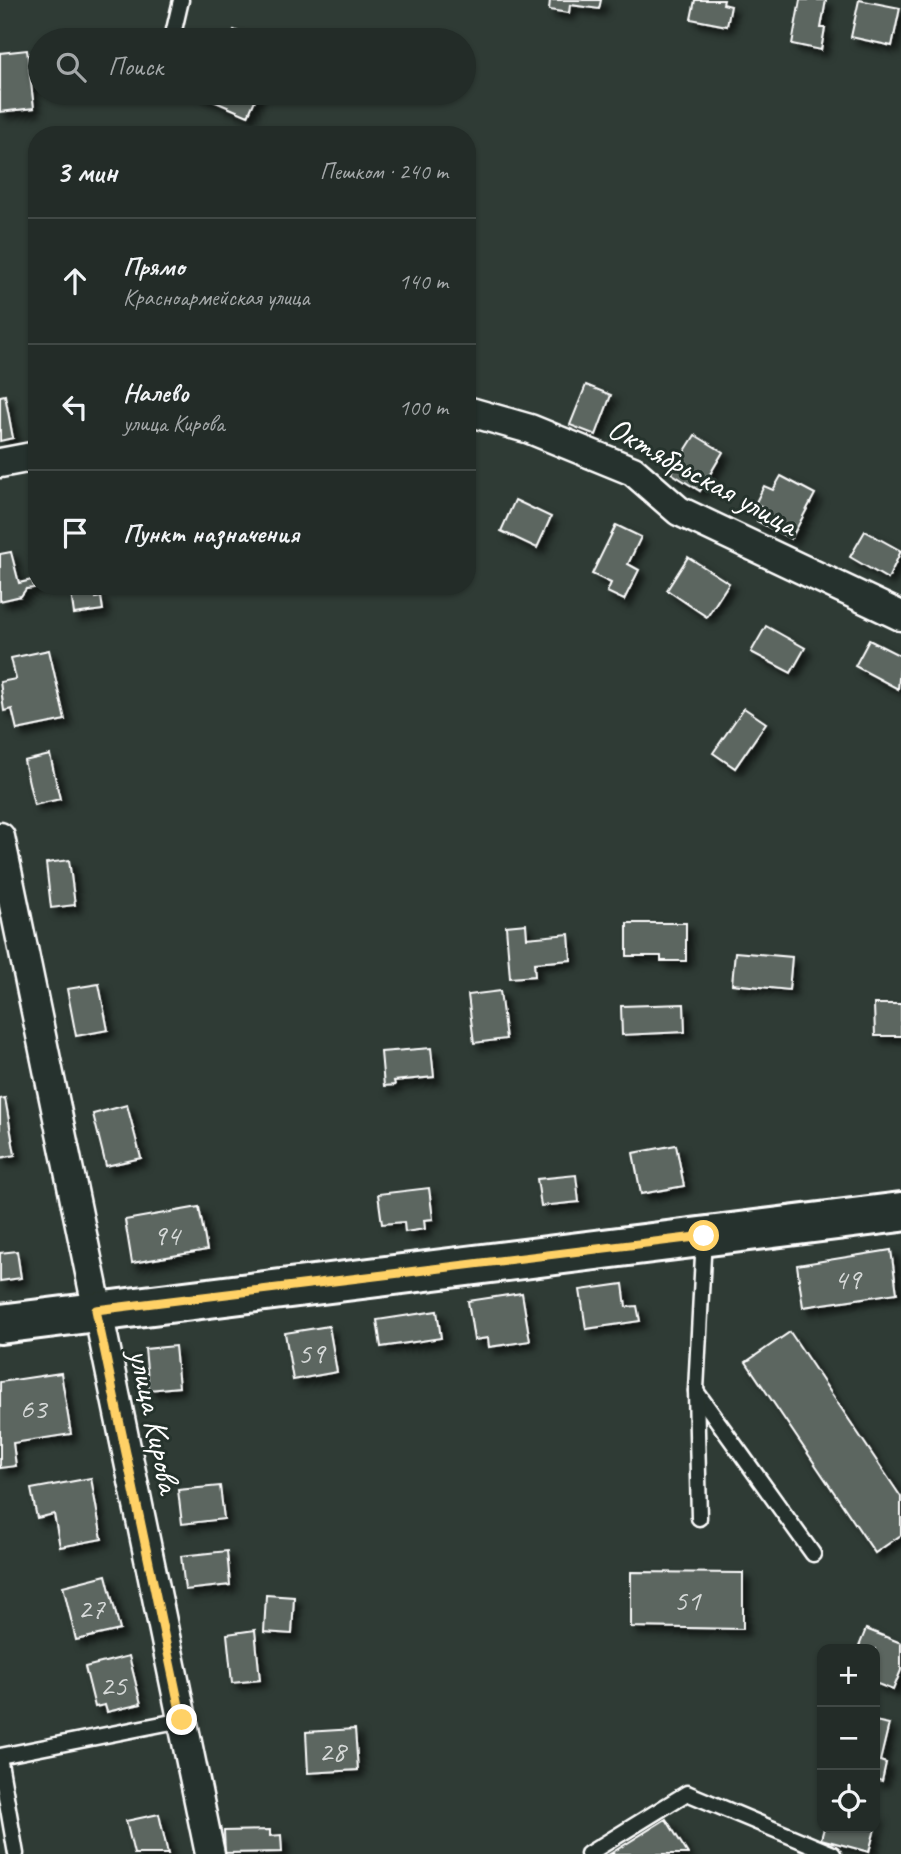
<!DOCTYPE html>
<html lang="ru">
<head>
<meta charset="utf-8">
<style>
  :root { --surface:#232c28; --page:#2f3834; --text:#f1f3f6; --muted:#a3a7a8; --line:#404845 }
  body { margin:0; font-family:Caveat,sans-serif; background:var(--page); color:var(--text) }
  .controls { position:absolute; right:21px; bottom:21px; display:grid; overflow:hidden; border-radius:14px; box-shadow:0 2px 5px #0004 }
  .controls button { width:63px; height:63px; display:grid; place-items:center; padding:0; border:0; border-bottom:2px solid var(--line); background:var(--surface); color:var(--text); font:35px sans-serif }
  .stop { position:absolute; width:21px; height:21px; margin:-16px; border:5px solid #ffd166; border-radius:50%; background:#fff }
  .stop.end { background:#ffd166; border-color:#fff; box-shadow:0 2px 7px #0008 }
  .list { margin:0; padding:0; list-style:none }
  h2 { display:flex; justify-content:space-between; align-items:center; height:91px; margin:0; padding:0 28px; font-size:30px }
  h2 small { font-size:23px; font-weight:400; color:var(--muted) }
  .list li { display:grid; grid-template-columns:46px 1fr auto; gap:21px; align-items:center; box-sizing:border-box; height:126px; padding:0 28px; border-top:2px solid var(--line) }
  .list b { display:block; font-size:26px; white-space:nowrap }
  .list p { margin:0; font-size:23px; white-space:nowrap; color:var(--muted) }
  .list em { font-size:23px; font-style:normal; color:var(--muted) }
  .icon { flex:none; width:38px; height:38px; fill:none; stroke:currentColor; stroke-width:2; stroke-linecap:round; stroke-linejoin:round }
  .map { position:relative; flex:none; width:901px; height:1854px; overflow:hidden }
  .search { position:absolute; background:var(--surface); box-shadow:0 2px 5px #0004; left:28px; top:28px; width:448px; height:77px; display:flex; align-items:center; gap:18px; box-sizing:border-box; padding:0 24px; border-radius:38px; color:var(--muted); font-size:26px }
  .panel { position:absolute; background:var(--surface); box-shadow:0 2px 5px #0004; left:28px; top:126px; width:448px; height:469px; border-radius:28px }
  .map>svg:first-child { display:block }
  .building { fill:#5b6661; stroke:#fff; stroke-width:2; filter:url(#shadow) }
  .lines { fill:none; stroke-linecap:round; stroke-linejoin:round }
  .lane-casing { stroke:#fff; stroke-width:19 }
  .street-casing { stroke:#fff; stroke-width:33 }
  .secondary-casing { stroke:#fff; stroke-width:44 }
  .lane { stroke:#26332d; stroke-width:14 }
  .street { stroke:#26332d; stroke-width:28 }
  .secondary { stroke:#26332d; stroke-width:38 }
  .route { stroke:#ffd166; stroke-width:9 }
  .labels { text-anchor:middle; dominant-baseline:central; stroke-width:6; stroke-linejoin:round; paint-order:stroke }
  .number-label { font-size:30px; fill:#d6d9d8 }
  .street-label { font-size:33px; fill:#fff; stroke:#26332d }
</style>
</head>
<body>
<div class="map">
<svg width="901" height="1854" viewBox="0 0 901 1854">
  <defs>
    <filter id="shadow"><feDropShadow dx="6" dy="6" stdDeviation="3.5" flood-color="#0009"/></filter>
  </defs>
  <rect width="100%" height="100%" fill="#2f3b35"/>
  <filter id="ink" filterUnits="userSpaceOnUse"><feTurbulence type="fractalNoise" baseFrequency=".0143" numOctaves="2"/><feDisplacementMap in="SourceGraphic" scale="14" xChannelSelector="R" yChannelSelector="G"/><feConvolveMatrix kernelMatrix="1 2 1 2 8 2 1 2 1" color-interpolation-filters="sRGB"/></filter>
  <g filter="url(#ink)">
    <g class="building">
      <path d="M550,0H601L599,9L570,5L569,13L549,10Z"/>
      <path d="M695,0H724L723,4L731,6L727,26L691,19Z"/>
      <path d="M800,0H826L821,28H825L821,50L792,44Z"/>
      <path d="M859,0L900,8L892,46L851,37Z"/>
      <path d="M234,30L257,40H229Z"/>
      <path d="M27,50L34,108L0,112V53Z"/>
      <path d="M195,93H258L248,116Z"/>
      <path d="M586,385L611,395L596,435L570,425Z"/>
      <path d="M5,395L13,438L0,441V396Z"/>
      <path d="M695,435L723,452L700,491L671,473Z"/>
      <path d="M781,476L815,494L791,539L757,521L763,508L755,504L764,486L773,490Z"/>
      <path d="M515,500L551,517L537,548L501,531Z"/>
      <path d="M616,525L641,537L628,564L639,570L624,600L607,592L611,583L592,574Z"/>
      <path d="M865,531L901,551L888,579L850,557Z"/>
      <path d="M11,552L19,583L32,580L34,588L26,589L21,596L0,601V554Z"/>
      <path d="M688,557L729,583L707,617L667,590Z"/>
      <path d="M70,586H94L96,598L101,597L103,610L74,614Z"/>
      <path d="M766,626L805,648L791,673L751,652Z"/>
      <path d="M869,640L901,656L898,689L855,666Z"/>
      <path d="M49,650L65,720L17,730L12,709L4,711L0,682L16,679L11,658Z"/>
      <path d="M744,708L766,723L735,768L713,753Z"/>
      <path d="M50,755L60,799L34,805L24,761Z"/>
      <path d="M69,860L75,905L51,908L46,863Z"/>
      <path d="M627,923H686V961H661V956H627Z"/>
      <path d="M526,924L527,938L569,934L571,960L534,963L535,976L510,978L506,926Z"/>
      <path d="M735,952L792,957L789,990L732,984Z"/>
      <path d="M99,984L108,1030L76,1036L67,989Z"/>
      <path d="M500,991L506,1039L474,1043L468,995Z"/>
      <path d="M684,1004L685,1032L622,1035L621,1006Z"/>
      <path d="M874,1004H901V1036H875Z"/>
      <path d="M431,1048L434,1077L394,1081L395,1085L384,1086L381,1052Z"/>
      <path d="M5,1098L15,1155L0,1158V1099Z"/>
      <path d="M127,1105L141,1158L106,1166L93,1114Z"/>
      <path d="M676,1145L684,1186L641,1194L633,1153Z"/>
      <path d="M576,1175L579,1202L541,1206L537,1179Z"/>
      <path d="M429,1188L433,1219L424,1220L425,1229L405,1232L404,1222L382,1224L378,1194Z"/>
      <path d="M199,1207L207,1250L132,1263L125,1220Z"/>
      <path d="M891,1250L897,1293L803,1307L797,1265Z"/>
      <path d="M17,1251L21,1278L0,1281V1253Z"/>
      <path d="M623,1284L626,1307L637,1306L640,1321L586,1329L580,1290Z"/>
      <path d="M522,1293L530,1341L489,1347L488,1338L474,1340L468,1301Z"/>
      <path d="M437,1311L441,1338L381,1347L377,1320Z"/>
      <path d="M329,1326L337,1372L293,1380L285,1333Z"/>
      <path d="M790,1332L901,1497V1535L875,1553L746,1362Z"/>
      <path d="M175,1346L179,1387L149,1390L145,1349Z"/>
      <path d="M61,1373L71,1434L13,1443L16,1466L0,1468V1382Z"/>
      <path d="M91,1478L102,1539L60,1547L54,1514L37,1518L31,1489Z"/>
      <path d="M220,1486L224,1519L182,1524L178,1490Z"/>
      <path d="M227,1551L230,1585L185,1590L181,1556Z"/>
      <path d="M631,1572L743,1573V1629L631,1627Z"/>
      <path d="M106,1575L120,1630L76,1640L63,1586Z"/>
      <path d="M266,1595L294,1597L292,1634L264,1632Z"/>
      <path d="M866,1629L901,1643V1670L893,1690L875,1683V1649H858Z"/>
      <path d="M255,1630L260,1680L232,1683L227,1634Z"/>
      <path d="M129,1656L141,1704L107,1712L105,1705L95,1707L85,1667Z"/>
      <path d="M875,1721L889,1724L880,1761L886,1763L882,1781L875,1779Z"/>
      <path d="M355,1729L358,1770L308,1773L306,1732Z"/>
      <path d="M159,1814L168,1854H134L126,1821Z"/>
      <path d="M875,1816L878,1817L869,1852L821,1839L824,1828H875Z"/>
      <path d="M666,1819L688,1854H610Z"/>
      <path d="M270,1830V1836L281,1835L282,1852L225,1853L224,1831Z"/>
    </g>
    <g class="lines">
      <defs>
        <g id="lane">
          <path d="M174,30L181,0"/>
          <path d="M696,1391L813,1554"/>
          <path d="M699,1518L696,1390L704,1237"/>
          <path d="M0,1756L182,1720"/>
          <path d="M0,1762L16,1854"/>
          <path d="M588,1854L687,1793L833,1854"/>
        </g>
        <g id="street">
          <path d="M467,411L530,429L633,471L679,511L901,616"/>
          <path d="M0,463L37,456"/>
          <path d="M0,837L210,1854"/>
        </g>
        <path id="secondary" d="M0,1324L901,1212"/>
      </defs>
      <use href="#lane" class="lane-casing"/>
      <use href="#street" class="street-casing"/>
      <use href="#secondary" class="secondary-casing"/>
      <use href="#lane" class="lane"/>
      <use href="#street" class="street"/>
      <use href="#secondary" class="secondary"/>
    </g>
  </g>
  <g class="lines" filter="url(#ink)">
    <path class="route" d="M182,1720L96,1310L704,1236"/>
  </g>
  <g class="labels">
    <g class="number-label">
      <text x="166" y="1235">94</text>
      <text x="847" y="1279">49</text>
      <text x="311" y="1353">59</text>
      <text x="33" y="1408">63</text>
      <text x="687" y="1600">51</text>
      <text x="91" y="1608">27</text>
      <text x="113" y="1685">25</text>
      <text x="332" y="1751">28</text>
    </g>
    <g class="street-label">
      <text transform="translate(703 476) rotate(29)">Октябрьская улица</text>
      <text transform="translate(155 1421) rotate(78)">улица Кирова</text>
    </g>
  </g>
</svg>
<div class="controls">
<button>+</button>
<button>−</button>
<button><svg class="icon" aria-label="locate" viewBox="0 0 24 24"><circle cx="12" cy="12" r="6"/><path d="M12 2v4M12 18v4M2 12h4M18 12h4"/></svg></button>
</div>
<div class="stop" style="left:704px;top:1236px"></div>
<div class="stop end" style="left:182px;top:1720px"></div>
<div class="search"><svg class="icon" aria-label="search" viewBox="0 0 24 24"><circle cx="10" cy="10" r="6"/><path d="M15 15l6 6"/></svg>Поиск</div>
<section class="panel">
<h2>3 мин<small>Пешком · 240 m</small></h2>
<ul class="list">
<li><svg class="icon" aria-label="ahead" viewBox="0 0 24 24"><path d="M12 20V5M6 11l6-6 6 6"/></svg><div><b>Прямо</b><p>Красноармейская улица</p></div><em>140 m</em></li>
<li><svg class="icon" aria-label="left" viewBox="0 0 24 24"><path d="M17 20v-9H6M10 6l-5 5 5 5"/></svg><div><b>Налево</b><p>улица Кирова</p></div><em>100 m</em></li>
<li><svg class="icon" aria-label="arrive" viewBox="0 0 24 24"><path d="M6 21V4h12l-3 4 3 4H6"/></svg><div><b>Пункт назначения</b></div></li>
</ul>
</section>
</div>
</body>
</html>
